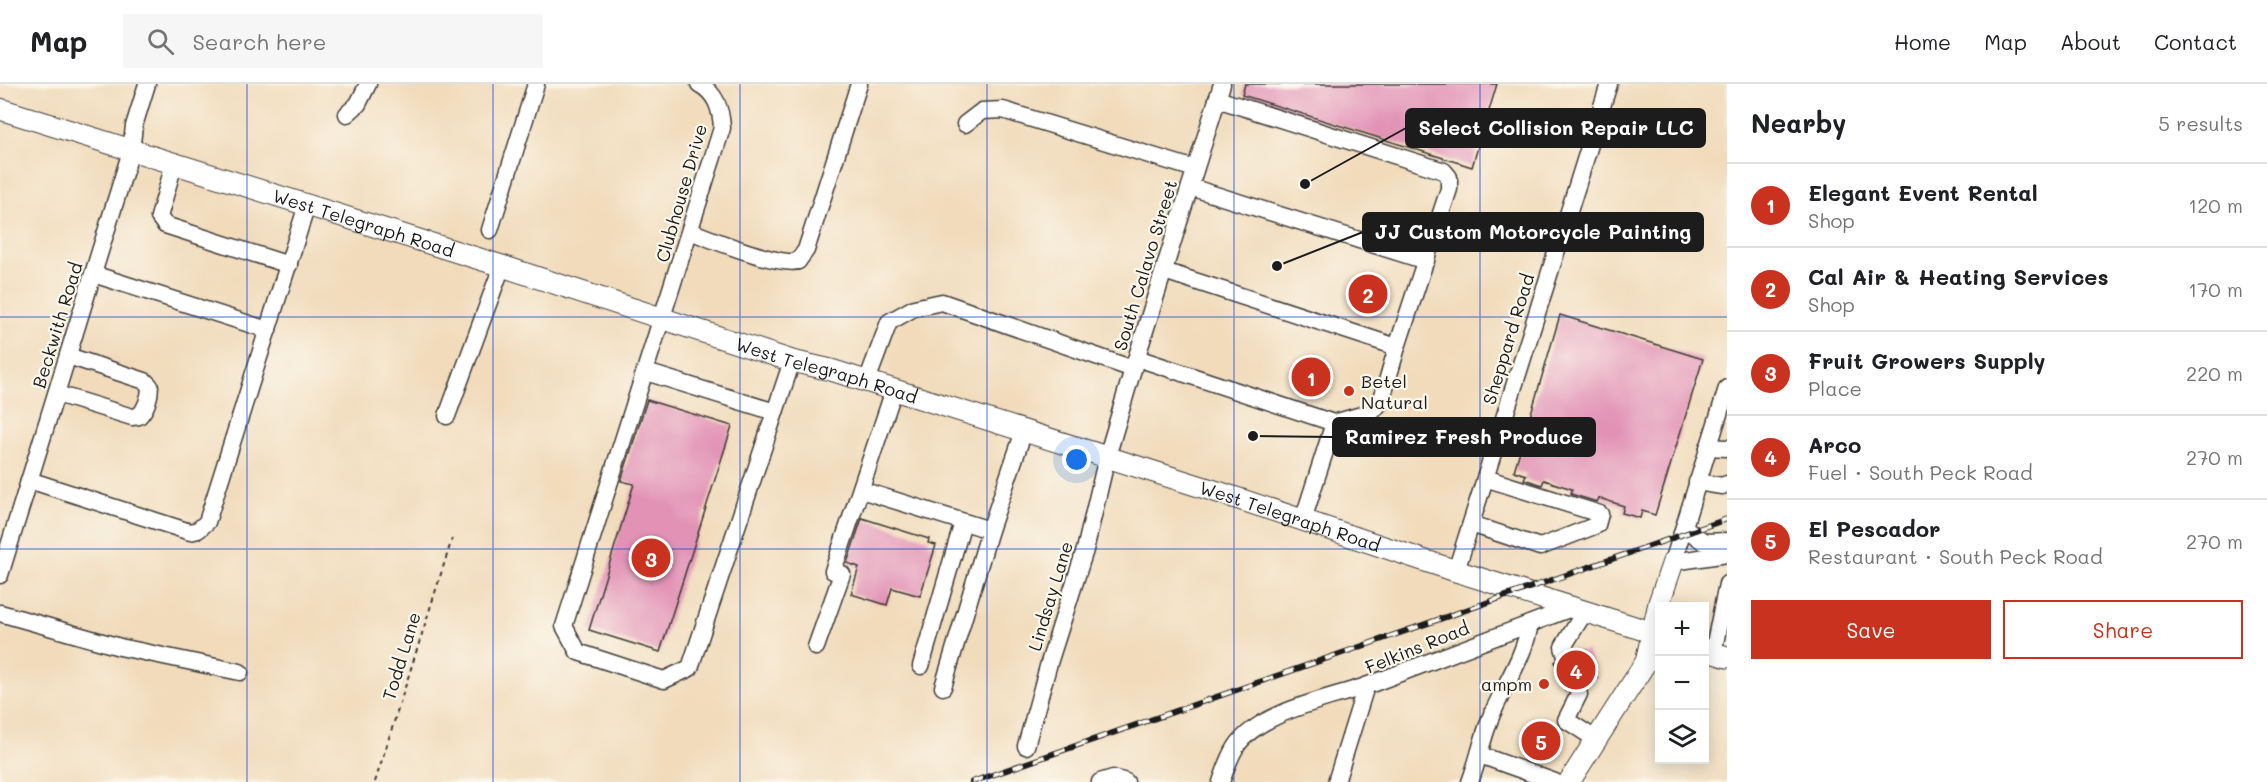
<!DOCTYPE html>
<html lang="en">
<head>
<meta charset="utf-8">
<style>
  :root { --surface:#fff; --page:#f6f6f6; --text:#202124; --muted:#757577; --line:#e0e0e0; --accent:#c8321e }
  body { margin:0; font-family:Mali,sans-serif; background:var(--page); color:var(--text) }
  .controls { position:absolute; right:18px; bottom:18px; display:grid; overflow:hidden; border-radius:0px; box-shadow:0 3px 15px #0003 }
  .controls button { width:54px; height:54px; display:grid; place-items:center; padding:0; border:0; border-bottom:2px solid var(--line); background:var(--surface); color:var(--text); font:30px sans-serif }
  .you { position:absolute; left:1077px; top:376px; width:21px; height:21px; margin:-15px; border:4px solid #fff; border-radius:50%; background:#1a73e8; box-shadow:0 0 0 9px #1a73e833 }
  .badge { display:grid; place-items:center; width:39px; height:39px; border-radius:50%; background:var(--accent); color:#fff; font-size:20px; font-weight:700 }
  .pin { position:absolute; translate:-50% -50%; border:3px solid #fff; box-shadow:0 2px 6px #0006 }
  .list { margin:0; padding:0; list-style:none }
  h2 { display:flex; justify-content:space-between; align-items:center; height:78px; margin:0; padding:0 24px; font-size:26px }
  h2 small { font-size:20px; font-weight:400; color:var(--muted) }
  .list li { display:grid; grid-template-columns:39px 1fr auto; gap:18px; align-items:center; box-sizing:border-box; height:84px; padding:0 24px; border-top:2px solid var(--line) }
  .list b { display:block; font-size:22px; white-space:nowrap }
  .list p { margin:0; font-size:20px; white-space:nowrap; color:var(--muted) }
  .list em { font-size:20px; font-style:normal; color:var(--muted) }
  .actions { display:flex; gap:12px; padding:18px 24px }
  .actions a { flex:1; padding:14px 0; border:2px solid var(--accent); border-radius:0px; text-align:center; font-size:21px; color:var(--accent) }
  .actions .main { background:var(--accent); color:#fff }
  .icon { flex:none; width:33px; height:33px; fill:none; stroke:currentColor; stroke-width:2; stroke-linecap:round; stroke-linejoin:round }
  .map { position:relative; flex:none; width:1727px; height:698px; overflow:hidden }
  header { display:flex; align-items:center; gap:36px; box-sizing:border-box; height:84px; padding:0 30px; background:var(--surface); border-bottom:2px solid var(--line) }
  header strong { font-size:28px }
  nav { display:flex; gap:33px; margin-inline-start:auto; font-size:21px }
  .search { width:420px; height:54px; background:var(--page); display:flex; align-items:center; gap:15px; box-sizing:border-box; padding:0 21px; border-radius:0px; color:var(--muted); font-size:22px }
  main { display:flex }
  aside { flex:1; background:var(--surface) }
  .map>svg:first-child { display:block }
  .building { fill:#e293b5 }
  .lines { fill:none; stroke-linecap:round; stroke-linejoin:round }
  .minor-tunnel { stroke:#c6b59b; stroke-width:16; stroke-dasharray:16 8; stroke-linecap:butt }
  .minor-casing { stroke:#3c3934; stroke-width:19 }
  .major-casing { stroke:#3c3934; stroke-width:23 }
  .path { stroke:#3c3934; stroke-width:2; stroke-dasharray:4.5 4.5; stroke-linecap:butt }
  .minor { stroke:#fff; stroke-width:16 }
  .major { stroke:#fff; stroke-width:21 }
  .rail-casing { stroke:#1c1c1c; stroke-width:6 }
  .rail { stroke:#fbf7ec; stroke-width:4; stroke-dasharray:11; stroke-linecap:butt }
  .grid { fill:none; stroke:#1d4ed8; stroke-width:1.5; stroke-opacity:0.55 }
  .poi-dot { fill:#c8321e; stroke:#fbf7ec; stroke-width:2 }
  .labels { text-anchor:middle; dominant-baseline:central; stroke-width:4.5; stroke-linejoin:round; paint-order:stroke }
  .street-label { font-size:18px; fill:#1c1c1c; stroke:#fbf7ec }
  .poi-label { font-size:18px; fill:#1c1c1c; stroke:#fbf7ec; text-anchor:start }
  .leader { fill:none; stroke:#1c1c1c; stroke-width:2 }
  .callout-dot { fill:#1c1c1c; stroke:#fbf7ec; stroke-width:2 }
  .callout { fill:#1c1c1c; stroke:#1c1c1c; stroke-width:2 }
  .callout-label { font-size:20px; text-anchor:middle; font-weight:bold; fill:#fff }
</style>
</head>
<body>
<header>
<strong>Map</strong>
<div class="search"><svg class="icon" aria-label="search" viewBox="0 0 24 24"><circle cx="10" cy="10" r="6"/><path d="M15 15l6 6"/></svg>Search here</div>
<nav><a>Home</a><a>Map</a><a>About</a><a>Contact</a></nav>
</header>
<main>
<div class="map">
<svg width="1727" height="698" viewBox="0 0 1727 698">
  <rect width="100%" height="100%" fill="#fbf7ec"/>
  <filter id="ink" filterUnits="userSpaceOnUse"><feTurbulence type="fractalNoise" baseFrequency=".0167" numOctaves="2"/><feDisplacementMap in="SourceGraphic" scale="12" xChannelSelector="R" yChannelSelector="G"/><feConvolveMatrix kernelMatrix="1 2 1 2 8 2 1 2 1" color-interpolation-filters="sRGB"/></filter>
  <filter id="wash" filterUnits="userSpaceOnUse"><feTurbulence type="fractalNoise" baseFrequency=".008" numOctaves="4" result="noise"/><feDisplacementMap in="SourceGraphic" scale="24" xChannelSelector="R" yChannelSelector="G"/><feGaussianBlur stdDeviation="1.35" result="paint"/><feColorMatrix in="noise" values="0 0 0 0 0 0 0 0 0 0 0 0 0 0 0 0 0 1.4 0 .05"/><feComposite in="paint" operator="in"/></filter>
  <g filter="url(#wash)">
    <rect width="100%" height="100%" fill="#f1dbbb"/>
    <g id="blocks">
      <g class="building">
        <path d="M1245,0H1497L1472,83L1242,11Z"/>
        <path d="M1560,231L1703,275L1655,431L1642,427L1640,434L1622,429L1624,422L1599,414L1597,418L1571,410L1572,405L1544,396L1542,401L1524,395L1526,391L1514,387Z"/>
        <path d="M647,316L732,342L660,568L589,546L634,400L621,397Z"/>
        <path d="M862,434L929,455L928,459L936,461L920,512L892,504L887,521L851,510L859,483L847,479Z"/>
        <path d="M1587,566L1597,594L1586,598L1579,591H1572L1568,595L1565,606L1555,578L1556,577L1563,583H1570L1576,576V570Z"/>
      </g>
    </g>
  </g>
  <g filter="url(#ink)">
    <use href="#blocks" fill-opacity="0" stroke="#3c3934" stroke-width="1.5"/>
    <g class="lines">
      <path class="minor-tunnel" d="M1566,573L1576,601"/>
      <defs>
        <g id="minor">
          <path d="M699,0C716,9 721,25 722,44L564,542L578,568L664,596L690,584L792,277"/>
          <path d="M347,30L358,20L368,0"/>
          <path d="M965,40L982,27L1003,26L1195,85"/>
          <path d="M174,80L159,133L165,141L289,181"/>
          <path d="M1190,103L1426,177"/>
          <path d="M490,146L536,0"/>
          <path d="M690,147C710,155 781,183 798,177"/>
          <path d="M798,177L806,166L859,0"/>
          <path d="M1164,187L1397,263L1449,105V93L1444,87L1217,15"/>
          <path d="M93,190L268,246"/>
          <path d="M1137,274L1334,339L1372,328L1381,318L1397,263"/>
          <path d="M646,288L775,328"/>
          <path d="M867,297L889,238L914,224L942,218L1133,285"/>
          <path d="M1727,304L1673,478L1727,470"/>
          <path d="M57,310L132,333L139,332C146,325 150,313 150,302L145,297L68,272"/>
          <path d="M447,332L502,182"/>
          <path d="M1708,363L1727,364"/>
          <path d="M29,396L190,448L198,446L207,438L307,121"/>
          <path d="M1697,398L1722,402L1727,400"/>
          <path d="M861,406L990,446"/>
          <path d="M1303,436L1334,339"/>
          <path d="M1471,440L1540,463L1597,441L1600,430L1485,394"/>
          <path d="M1684,443L1704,458L1727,457"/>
          <path d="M1456,487L1609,0"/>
          <path d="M0,491L122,96L131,67L134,42L147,0"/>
          <path d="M0,529L120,563L240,588"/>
          <path d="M816,563L842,490L833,487L894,306"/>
          <path d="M1713,569L1727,500"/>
          <path d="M1566,573L1563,563L1585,527"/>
          <path d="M921,582L963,438"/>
          <path d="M1576,601L1579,610L1566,636L1597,656"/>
          <path d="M943,603L990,446L1024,347"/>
          <path d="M1026,662L1049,579L1085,466L1107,373L1133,285L1222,0"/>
          <path d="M1480,671L1555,698"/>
          <path d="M1100,698L1113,694L1126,698"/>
          <path d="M1221,698C1225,687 1229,674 1236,663C1258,628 1328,615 1366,602"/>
          <path d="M1336,698L1366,602L1574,523"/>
          <path d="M1470,698C1478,677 1482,656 1490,635C1503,603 1524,574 1530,540"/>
        </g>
        <g id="major">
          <path id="s1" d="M0,25L502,182L792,277L831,286L1221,409L1456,487L1660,551"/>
          <path d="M1704,566L1727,573"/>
          <path d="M1569,698L1646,578L1659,519L1673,478"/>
        </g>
      </defs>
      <use href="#minor" class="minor-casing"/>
      <use href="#major" class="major-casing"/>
      <path class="path" d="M375,698L452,455"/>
      <use href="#minor" class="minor"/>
      <use href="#major" class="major"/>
      <defs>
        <path id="rail" d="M972,698L1727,435"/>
      </defs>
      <use href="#rail" class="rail-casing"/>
      <use href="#rail" class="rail"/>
    </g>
  </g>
  <path class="grid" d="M247,0V698M493,0V698M740,0V698M987,0V698M1234,0V698M1480,0V698M0,233H1727M0,465H1727"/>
  <g class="poi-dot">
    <circle cx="1349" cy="307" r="6"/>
    <circle cx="1544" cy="600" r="6"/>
  </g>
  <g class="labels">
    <g class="street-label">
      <text transform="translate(681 109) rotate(-74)">Clubhouse Drive</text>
      <text stroke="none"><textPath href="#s1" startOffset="381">West Telegraph Road</textPath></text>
      <text transform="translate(1145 181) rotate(-73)">South Calavo Street</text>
      <text transform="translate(57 241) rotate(-73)">Beckwith Road</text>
      <text transform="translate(1508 255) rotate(-73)">Sheppard Road</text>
      <text stroke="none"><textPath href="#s1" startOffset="867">West Telegraph Road</textPath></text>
      <text stroke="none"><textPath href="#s1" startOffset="1353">West Telegraph Road</textPath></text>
      <text transform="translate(1050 512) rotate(-73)">Lindsay Lane</text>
      <text transform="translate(1417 563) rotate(-22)">Felkins Road</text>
      <text transform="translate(401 572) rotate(-73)">Todd Lane</text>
    </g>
    <g class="poi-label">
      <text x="1361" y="297">Betel<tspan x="1361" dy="21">Natural</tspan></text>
      <text x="1532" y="600" text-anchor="end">ampm</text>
    </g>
  </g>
  <path class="leader" d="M1305 100L1406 44M1277 182L1363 148M1253 352L1333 353"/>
  <g class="callout-dot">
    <circle cx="1305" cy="100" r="6"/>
    <circle cx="1277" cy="182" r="6"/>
    <circle cx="1253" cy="352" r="6"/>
  </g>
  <g class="callout">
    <rect x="1406" y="25" width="299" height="38" rx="6"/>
    <rect x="1363" y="129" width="340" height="38" rx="6"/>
    <rect x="1333" y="334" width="262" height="38" rx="6"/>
  </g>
  <g class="callout-label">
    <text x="1556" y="51">Select Collision Repair LLC</text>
    <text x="1533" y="155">JJ Custom Motorcycle Painting</text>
    <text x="1464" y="360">Ramirez Fresh Produce</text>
  </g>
</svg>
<div class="controls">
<button>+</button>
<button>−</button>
<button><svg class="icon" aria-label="layers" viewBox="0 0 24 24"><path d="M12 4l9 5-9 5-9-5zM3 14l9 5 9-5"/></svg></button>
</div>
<div class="you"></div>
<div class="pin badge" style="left:1311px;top:293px">1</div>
<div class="pin badge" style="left:1368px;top:210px">2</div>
<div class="pin badge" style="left:651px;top:474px">3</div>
<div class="pin badge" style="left:1576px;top:586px">4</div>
<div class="pin badge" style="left:1541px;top:657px">5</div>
</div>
<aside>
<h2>Nearby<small>5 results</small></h2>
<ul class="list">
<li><span class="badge">1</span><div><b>Elegant Event Rental</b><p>Shop</p></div><em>120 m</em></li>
<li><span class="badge">2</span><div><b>Cal Air &amp; Heating Services</b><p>Shop</p></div><em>170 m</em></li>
<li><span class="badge">3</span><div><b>Fruit Growers Supply</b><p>Place</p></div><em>220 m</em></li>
<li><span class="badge">4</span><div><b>Arco</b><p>Fuel · South Peck Road</p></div><em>270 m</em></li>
<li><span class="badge">5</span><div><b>El Pescador</b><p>Restaurant · South Peck Road</p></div><em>270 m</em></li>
</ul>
<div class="actions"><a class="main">Save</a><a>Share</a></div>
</aside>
</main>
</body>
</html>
